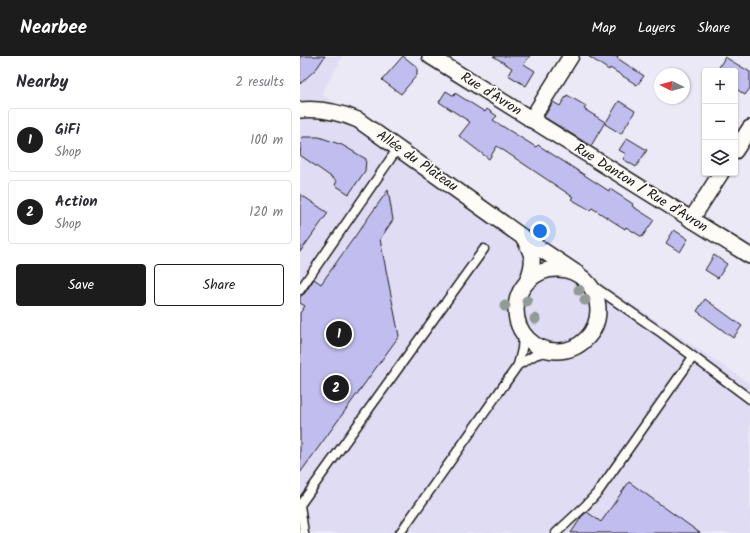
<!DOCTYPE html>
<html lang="en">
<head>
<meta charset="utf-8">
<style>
  :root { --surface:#fff; --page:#f2f2f3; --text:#2b2b33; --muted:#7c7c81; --line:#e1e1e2; --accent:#1c1c1c }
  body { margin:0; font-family:Kalam,sans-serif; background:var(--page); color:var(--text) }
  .controls { position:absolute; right:12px; top:12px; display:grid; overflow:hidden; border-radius:4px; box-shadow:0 1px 3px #0004 }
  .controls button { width:36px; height:36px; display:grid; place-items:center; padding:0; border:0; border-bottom:1px solid var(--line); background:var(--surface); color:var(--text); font:20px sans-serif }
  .compass { position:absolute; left:354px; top:12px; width:36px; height:36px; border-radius:50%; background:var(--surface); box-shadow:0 1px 3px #0004; rotate:275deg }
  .you { position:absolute; left:240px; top:175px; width:14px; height:14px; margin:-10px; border:3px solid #fff; border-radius:50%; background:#1a73e8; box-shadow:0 0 0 6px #1a73e833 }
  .badge { display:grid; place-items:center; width:26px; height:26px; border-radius:50%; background:var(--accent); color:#fff; font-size:13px; font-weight:700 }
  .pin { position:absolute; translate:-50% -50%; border:2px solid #fff; box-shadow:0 1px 4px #0006 }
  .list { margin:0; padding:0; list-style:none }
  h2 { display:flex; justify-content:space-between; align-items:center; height:52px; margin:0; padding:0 16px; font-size:17px }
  h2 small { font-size:13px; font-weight:400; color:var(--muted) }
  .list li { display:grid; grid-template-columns:26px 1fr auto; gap:12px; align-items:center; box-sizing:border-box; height:64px; margin:0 8px 8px; padding:0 8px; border:1px solid var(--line); border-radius:4px }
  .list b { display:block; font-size:15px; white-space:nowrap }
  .list p { margin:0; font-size:13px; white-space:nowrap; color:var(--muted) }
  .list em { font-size:13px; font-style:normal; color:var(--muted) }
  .actions { display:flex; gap:8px; padding:12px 16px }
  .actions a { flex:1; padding:9px 0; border:1px solid var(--accent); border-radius:4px; text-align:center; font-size:14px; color:var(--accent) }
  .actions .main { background:var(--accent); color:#fff }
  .icon { flex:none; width:22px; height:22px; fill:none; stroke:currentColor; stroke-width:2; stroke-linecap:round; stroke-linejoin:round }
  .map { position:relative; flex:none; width:450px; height:477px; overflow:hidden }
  header { display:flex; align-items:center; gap:24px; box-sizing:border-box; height:56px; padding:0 20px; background:var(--accent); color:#fff }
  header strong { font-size:19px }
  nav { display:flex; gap:22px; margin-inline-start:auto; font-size:14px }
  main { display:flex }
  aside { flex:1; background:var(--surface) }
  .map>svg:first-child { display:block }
  .built { fill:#dfdcf3 }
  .building { fill:#c2bdef; stroke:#1c1c1c }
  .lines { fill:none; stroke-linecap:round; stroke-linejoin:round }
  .service-casing { stroke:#1c1c1c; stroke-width:11 }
  .minor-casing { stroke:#1c1c1c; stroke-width:18 }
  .service { stroke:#fdfcf7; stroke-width:8 }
  .minor { stroke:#fdfcf7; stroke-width:15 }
  .tree { fill:#929a95 }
  .labels { text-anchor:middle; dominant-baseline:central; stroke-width:3.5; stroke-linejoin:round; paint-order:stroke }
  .street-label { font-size:14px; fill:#1c1c1c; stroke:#fdfcf7 }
</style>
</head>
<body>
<header>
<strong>Nearbee</strong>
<nav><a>Map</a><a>Layers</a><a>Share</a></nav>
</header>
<main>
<aside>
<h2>Nearby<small>2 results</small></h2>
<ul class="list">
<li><span class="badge">1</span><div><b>GiFi</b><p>Shop</p></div><em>100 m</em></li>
<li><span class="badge">2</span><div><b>Action</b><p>Shop</p></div><em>120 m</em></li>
</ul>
<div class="actions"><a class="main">Save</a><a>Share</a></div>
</aside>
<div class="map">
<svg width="450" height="477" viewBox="0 0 450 477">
  <rect width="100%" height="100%" fill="#ebe9f5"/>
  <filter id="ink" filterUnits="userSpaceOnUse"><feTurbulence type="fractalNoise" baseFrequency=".025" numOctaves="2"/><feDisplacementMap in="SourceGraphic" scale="8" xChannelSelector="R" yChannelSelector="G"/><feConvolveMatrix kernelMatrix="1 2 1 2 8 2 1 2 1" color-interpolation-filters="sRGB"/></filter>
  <g filter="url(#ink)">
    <path class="built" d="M0,0H43L21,38L450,328V477H0Z"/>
    <g class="building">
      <path d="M0,0H25L17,12L0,28Z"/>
      <path d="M103,0L117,11V19L101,38L82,24Z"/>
      <path d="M193,0H230L224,8L235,15L226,30L208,19L212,12Z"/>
      <path d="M288,0H318L317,2L344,20L337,29L310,12L309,14Z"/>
      <path d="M425,1L450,16V32L445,39L435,32V15H417Z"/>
      <path d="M146,35L154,40L155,37L185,56L187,53L197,60L193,64L202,70L236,91L238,89L309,135L310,133L333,148L332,150L354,164L342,181L326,171L325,173L292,152L290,154L271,143L273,141L197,90L189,103L159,80L170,66L139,46Z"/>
      <path d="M267,39L286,50L284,53L305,66L291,90L244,61L253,46L260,50Z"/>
      <path d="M319,45L335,55L321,78L305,68Z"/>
      <path d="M2,81H19L42,89L66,103L65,115L49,138L35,129L37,125L0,99Z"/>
      <path d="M327,82L347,94L336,111L323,103L326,98L319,94Z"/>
      <path d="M88,134L93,164L80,183L99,280L0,417V257L5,250L0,247V241L5,237L14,223L21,228Z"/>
      <path d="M0,138L28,157L0,196Z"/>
      <path d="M374,174L388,183L380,196L366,187Z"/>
      <path d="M414,199L427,208L418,222L405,214Z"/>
      <path d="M405,243L442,270L433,282L397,255Z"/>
      <path d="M329,426L400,477H271L282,460L287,456L301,466Z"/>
    </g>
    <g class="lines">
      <defs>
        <g id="service">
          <path d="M289,227L363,278L450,343"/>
          <path d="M0,234L98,92"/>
          <path d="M218,309L235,299L251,294"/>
          <path d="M4,477L0,449L184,193"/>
          <path d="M100,477L218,309L222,293L223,278"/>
          <path d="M256,477L285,450L298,436L393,301"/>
        </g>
        <g id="minor">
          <path d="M130,0L450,200"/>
          <path d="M0,54C21,52 39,56 58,64L224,182L278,218"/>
          <path d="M231,64L271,0"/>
          <path d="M435,95L450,72"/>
          <path d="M391,164L421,117"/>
          <path d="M224,182C233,199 235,205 228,223"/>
          <circle cx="257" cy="254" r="41"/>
        </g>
      </defs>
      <use href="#service" class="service-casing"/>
      <use href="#minor" class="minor-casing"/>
      <use href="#service" class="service"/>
      <use href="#minor" class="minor"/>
    </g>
    <g class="tree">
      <circle cx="279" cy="234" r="5.5"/>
      <circle cx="285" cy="244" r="5.5"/>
      <circle cx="227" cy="245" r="5.5"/>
      <circle cx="205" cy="250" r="5.5"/>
      <circle cx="235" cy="263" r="5.5"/>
    </g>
  </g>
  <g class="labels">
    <g class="street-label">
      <text transform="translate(191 38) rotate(32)">Rue d'Avron</text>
      <text transform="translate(117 105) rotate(35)">Allée du Plateau</text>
      <text transform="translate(341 132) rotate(32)">Rue Danton / Rue d'Avron</text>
    </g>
  </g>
</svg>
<div class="controls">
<button>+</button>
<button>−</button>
<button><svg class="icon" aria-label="layers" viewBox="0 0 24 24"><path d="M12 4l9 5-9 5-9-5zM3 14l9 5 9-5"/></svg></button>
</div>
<svg class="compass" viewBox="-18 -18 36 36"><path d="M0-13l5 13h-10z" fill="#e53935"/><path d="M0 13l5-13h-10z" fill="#7c7c81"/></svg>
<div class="you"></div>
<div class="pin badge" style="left:39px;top:278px">1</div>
<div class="pin badge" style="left:36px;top:332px">2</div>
</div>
</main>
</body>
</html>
